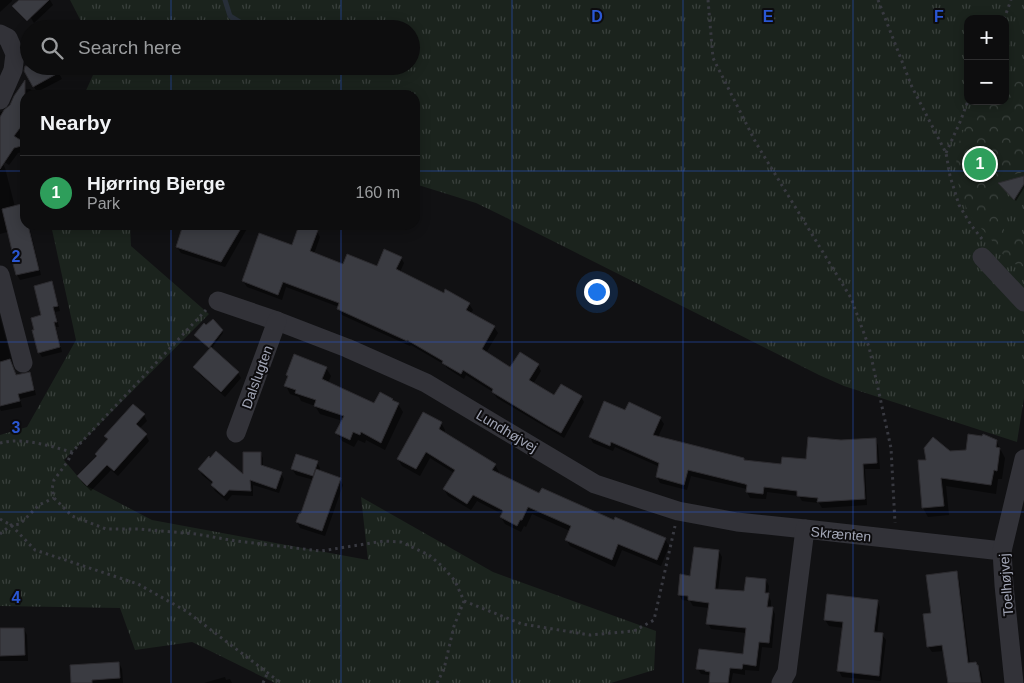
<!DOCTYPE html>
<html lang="en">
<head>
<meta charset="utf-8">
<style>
  :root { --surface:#0d0d0e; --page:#1b1b1c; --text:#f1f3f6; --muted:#9a9c9e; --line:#2d2d2e; --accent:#1a73e8 }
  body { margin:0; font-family:Arial,sans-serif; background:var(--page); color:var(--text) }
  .controls { position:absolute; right:15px; top:15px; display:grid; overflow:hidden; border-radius:10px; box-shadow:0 2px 12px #0003 }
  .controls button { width:45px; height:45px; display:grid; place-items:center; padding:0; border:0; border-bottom:1px solid var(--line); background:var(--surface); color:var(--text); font:25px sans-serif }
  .you { position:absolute; left:596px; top:291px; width:18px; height:18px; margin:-12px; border:4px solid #fff; border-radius:50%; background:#1a73e8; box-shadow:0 0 0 8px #1a73e833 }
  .badge { display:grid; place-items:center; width:32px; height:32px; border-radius:50%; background:var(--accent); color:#fff; font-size:16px; font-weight:700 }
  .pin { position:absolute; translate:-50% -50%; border:2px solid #fff; box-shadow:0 1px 5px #0006 }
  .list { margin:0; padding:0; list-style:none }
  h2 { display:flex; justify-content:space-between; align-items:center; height:65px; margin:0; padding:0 20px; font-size:21px }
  h2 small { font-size:16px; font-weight:400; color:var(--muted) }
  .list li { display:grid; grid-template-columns:32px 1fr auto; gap:15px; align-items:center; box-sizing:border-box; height:75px; padding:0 20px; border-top:1px solid var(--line) }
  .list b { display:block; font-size:19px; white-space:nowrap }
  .list p { margin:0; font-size:16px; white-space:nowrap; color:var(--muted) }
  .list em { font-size:16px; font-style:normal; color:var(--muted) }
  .icon { flex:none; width:28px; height:28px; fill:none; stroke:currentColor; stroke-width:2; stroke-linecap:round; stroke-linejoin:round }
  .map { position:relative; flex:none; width:1024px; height:683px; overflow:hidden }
  .search { position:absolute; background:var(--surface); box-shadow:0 2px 12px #0003; left:20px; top:20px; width:400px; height:55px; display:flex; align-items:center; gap:12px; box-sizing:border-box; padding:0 18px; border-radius:28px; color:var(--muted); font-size:19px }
  .panel { position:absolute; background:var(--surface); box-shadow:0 2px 12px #0003; left:20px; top:90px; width:400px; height:140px; border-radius:15px }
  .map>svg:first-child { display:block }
  .grass { fill:url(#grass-tufts); fill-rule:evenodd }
  .forest { fill:url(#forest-crowns) }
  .shadow { fill:#0007 }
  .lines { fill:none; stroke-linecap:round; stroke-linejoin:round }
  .stream { stroke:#272e38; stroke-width:5 }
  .building { fill:#3a3b41; stroke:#2c2b2f }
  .path { stroke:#383940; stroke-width:3; stroke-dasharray:2.5 4; stroke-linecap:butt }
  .minor { stroke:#323238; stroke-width:19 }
  .grid { fill:none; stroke:#2a57d4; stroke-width:1; stroke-opacity:0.55 }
  .labels { text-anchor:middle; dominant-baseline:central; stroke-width:4; stroke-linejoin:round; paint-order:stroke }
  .street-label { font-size:14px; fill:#a1a5b5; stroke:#0d0c0e }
  .grid-label { font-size:16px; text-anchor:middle; font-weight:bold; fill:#2a57d4; stroke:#0d0c0e; stroke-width:4; stroke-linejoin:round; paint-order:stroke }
</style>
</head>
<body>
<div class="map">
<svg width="1024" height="683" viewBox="0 0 1024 683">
  <defs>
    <pattern id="grass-tufts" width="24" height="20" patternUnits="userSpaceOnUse" patternTransform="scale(1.25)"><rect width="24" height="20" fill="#1b231d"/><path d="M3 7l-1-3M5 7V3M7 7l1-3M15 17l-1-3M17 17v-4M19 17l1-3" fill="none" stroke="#39403c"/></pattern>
    <pattern id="forest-crowns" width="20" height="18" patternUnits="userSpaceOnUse" patternTransform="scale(1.25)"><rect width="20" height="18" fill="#1b231d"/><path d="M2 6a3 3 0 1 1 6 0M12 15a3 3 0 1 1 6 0" fill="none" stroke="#39403c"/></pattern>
  </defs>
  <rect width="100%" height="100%" fill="#111113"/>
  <g class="grass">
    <path d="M70,0H1024V398L1017,442L844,386L819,375L519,224L476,203L415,184V95H84L97,66H411V29H85ZM968,19H1005V101H968Z"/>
    <path d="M51,225H130L131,246L209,314L64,460L85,485L152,520L368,560L361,497L493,572L656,631L654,670L611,683H275L192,642L135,650L120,608L0,606V435L27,427L76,340Z"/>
  </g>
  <path class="forest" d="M1024,63V172L1004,177L999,184L1004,230L1011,236L1024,239V267L1009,262L994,243L969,214L961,194L957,178L956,151L967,121L987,101H1005V82Z"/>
  <g class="shadow">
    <path d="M0,0H12V1L0,12Z"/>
    <path d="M31,0H50L53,5L34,23L31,18Z"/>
    <path d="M61,21L66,29H48Z"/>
    <path d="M55,66L62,79L37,92L25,71Z"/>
    <path d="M30,89L39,95H25V131L18,140L25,145V151L18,153L9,165L0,159V112L8,110L20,90Z"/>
    <path d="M2,162L5,168L15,207L25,210V225H29L41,275L20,280L17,275L10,237L7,232L0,234V163Z"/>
    <path d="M1024,178V188L1016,201L1001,185Z"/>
    <path d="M193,225H249L225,267L181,253L177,247Z"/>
    <path d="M317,231L320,237L314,254L344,266L378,267L401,258L404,263L400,272L444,294L469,304L473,310L471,313L494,327L498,333L486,353L511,369L538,365L541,371L533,384L555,397H581L584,402L564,438L497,398L493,392L466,375L464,379L447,368L445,365L411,345L410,346L342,315L338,309L339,307L286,287L282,300L247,287L243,281Z"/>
    <path d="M51,283L54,288L60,311L55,312L59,327H56L62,352L42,357L39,352L43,316Z"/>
    <path d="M0,317L16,377L29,373L32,379L36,395L20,399L22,407L1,411L0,409Z"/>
    <path d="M222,330L223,333L211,349L238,373L241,378L225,397L198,373L195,368L210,349L195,335Z"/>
    <path d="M326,368L331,376L328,383L375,405L392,400L393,402L398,404L403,412L385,450L366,440L365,443L358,440L354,447L342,441L337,433L343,421L320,414L315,406L301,401L299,397L290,394L286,386Z"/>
    <path d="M626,412L660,418L664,424L658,437L744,459L745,461L782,466L807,461L841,441L875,439L878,445L880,469H865L867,505L822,508L819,503L802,501L799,496L767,492L766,499L750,498L747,492V489L691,476L687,490L660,483L657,477L660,467L615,447L613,451L593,443L590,437Z"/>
    <path d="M144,415L147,421L139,429L146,435L149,441L118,476L111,470L91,491L82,482L79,477L98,457L108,441L106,436Z"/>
    <path d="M441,423L445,430L444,433L495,465L499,472L498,474L540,495L665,539L669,546L661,566L622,550L615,567L570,546L566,539L570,531L532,514L526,527L524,526L521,532L505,524L501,517L502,514L477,501L471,510L448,496L444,489L454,473L430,458L420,476L402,466L398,459Z"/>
    <path d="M996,441L1005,458L1002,479H998L996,494L946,486L949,515L928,517L923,508L919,461H927L950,452L967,451Z"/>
    <path d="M260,453L263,458V467L281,473L284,479L279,493L253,485V496L232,495L227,501L215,491L212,485L213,484L202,475L199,469L244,476Z"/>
    <path d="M317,462L320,468L319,472L340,479L343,485L325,536L300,528L297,522L302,514L314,480L296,475L292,469Z"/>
    <path d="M719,551L722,557L718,590L746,593L766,580L769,586L768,595L771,601V608H772L775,614L772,648L762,647L759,671L745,670V675L733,673L731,683H710L709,675L701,674L698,669L744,655L746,633L711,629L708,623L709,608L693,606L690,601L682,600L679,594L691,577Z"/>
    <path d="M956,572L959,578L970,664L976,663L981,672L983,683H949L944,651L932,652L928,646L932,614Z"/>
    <path d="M877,601L880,607L877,634L882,635L886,640L881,681L842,677L839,671L844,628L829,626L825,620Z"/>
    <path d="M24,629L27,635L28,661H0V630Z"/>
    <path d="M119,663L122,669L123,683H72Z"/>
    <path d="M225,677L226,680L230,679L232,683H204Z"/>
  </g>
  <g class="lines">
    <path class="stream" d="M225,0L230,16L251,29"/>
  </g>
  <g class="building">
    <path d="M19,0H49L27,21L12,6Z"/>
    <path d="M25,66H71L33,87L24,71Z"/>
    <path d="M25,80V121L14,136L25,143V145L14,148L0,169V117L4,110L10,105L14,96Z"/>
    <path d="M1024,176V184L1014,200L998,183Z"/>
    <path d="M25,203V225H28L39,270L16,275L12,260L14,259L2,209Z"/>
    <path d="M183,225H243L221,262L176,247Z"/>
    <path d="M299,225H303L318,230L310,251L343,264L347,254L377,266L384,249L402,257L396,269L444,293L445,289L470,303L466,310L495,326L482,349L510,367L520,352L539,364L529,380L554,395L561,384L582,396L561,433L548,426L492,392L493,389L463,370L461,374L442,363L443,361L407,340V341L337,309L339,303L283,282L278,295L242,281L259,233L292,245Z"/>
    <path d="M52,281L58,306L53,307L57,322H54L60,347L38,353L32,330H34L31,318L41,315L34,286Z"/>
    <path d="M213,319L223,330L209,348L194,335L204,323L206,325Z"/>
    <path d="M211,347L239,372L221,392L193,367Z"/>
    <path d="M294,354L327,367L322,379L374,403L380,392L393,399L392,400L399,403L381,443L361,432L360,435L353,432L350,440L335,433L344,416L314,406L316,400L295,393L296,390L284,386L288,376L286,375Z"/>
    <path d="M10,359L16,375L30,372L34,390L18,394L20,401L0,406V362Z"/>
    <path d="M604,401L625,410L629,402L661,417L653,435L744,458V460L781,464L782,457L806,459L808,437L841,440L876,438L877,463L863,464L865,499L817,502L818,498L797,496V491L764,487L763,494L746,492L747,485L745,484L688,470L684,485L656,477L659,463L611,442L610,446L589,437Z"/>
    <path d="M133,404L145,414L136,424L147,434L114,471L107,465L87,486L77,476L97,456L95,454L108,439L104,436Z"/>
    <path d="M423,412L442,422L439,429L496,464L492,470L539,493L542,488L614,520L615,517L666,538L657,560L618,544L612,560L565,540L571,526L528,507L522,520H520L517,526L500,517L503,511L502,510L473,495L467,504L443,489L455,470L426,452L416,469L397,459Z"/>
    <path d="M968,434L982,436L983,434L997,440L996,447L1000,448L997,471L994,470L991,485L941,478L944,506L922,508L918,460H926L924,448L933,437L950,451L966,450Z"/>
    <path d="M216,451L243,474V452H261V465L282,472L276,489L250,480L251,491L229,490L224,496L211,485L213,482L198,469L209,456L210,458Z"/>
    <path d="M296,454L318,461L313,476L291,469Z"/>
    <path d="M316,469L341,478L322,531L296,522L299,514L301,513Z"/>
    <path d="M694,547L719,550L715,589L744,591L746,577L766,579L765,593H769L767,607H773L769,643L759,642L756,666L743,664L742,669L730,668L728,683H709L710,672L705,671V670L696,669L699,649L743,654L746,628L706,624L709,603L688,600V596L678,595L680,574L690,576Z"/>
    <path d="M957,571L967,655L968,663L976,662L977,665H978L981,683H948L942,645L927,647L923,614L931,613L926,575Z"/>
    <path d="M827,594L878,600L874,632L883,633L879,676L837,671L843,622L824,620Z"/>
    <path d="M0,628H24L25,655L0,656Z"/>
    <path d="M119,662L120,678L92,680V683H71L70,665Z"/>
  </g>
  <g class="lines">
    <g class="path">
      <path d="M708,0L713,58L756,143L851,298L869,347L891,448L895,523"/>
      <path d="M878,0L912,87L946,153L950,176L959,205L971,225L982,239"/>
      <path d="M1004,19L1011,0"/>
      <path d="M946,153L960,122L968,101"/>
      <path d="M0,443C24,437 49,446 72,452L206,310"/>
      <path d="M72,452L68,461L54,480L52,489L54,498L72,516L106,529H138L196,534L236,541L321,551L384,541L401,542L429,555L443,567L455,581L464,601L454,626L444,669L437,683"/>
      <path d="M0,519L11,525L35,550L138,584L186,611L281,683"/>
      <path d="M0,534L11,525L20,524L39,505L54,498"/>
      <path d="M464,601L522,624L590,635L634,631L654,620L675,526"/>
      <path d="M263,683L267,674"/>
    </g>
    <g class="minor">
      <path d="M0,34L8,38L15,54L13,70L0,100"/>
      <path d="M982,257L1024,302"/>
      <path d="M0,275L23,363"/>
      <path d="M218,301L277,321L347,348L426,383L595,484L678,511L737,522L805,529"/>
      <path d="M236,433L277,321"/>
      <path d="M781,683L787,672L805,529L1002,551"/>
      <path d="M1014,683L1004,585L1002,551L1024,459"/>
    </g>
  </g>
  <path class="grid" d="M171,0V29M341,0V29M512,0V683M683,0V683M853,0V683M171,66V95M341,66V95M0,171H25M415,171H1024M171,225V683M341,225V683M0,342H1024M0,512H1024"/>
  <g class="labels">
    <g class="street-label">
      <text transform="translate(257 377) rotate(-70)">Dalslugten</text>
      <text transform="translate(507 431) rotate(31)">Lundhøjvej</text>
      <text transform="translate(841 534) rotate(5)">Skrænten</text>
      <text transform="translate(1006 585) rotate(-94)">Toelhøjvej</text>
    </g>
  </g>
  <g class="grid-label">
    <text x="597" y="22">D</text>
    <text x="768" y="22">E</text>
    <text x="939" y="22">F</text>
    <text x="16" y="262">2</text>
    <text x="16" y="433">3</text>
    <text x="16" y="603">4</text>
  </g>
</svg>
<div class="controls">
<button>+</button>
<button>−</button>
</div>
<div class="you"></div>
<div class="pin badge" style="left:980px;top:164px;background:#2e9e5b">1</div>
<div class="search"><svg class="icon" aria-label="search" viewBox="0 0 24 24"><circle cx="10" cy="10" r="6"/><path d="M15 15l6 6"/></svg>Search here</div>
<section class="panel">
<h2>Nearby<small></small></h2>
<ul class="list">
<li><span class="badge" style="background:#2e9e5b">1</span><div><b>Hjørring Bjerge</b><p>Park</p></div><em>160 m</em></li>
</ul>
</section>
</div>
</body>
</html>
